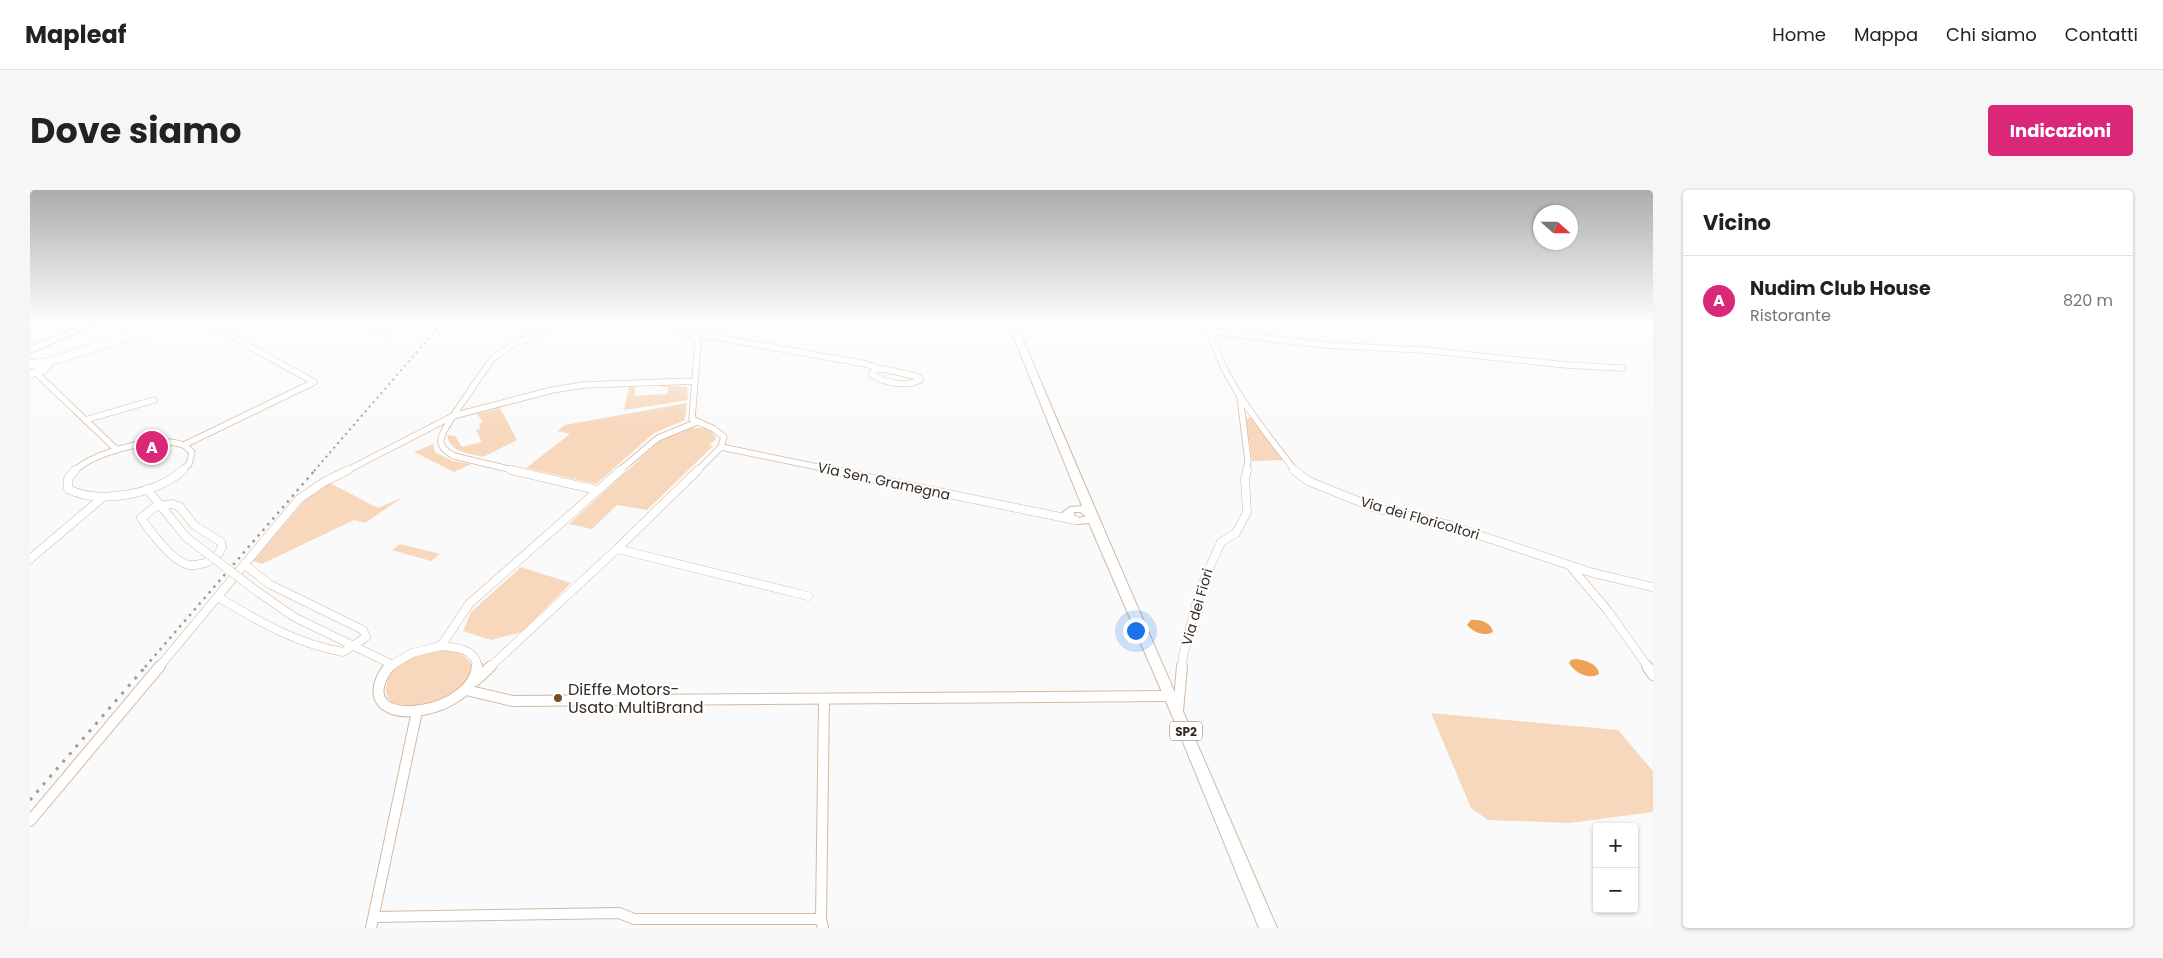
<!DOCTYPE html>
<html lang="it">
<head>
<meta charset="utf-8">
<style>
  :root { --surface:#fff; --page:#f6f6f6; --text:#222; --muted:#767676; --line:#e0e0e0; --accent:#db2777 }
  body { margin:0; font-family:Poppins,sans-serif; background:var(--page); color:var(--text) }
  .controls { position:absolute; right:15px; bottom:15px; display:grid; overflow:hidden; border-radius:5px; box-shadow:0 1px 4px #0004 }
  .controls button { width:45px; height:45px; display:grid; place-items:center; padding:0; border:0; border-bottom:1px solid var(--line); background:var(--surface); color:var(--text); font:25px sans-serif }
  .compass { position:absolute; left:1503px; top:15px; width:45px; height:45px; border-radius:50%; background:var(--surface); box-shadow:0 1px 4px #0004; rotate:111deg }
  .you { position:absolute; left:1105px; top:440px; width:18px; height:18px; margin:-12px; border:4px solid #fff; border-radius:50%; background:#1a73e8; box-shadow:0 0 0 8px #1a73e833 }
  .badge { display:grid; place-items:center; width:32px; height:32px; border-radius:50%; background:var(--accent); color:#fff; font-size:16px; font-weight:700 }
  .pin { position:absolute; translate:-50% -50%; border:2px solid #fff; box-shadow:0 1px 5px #0006 }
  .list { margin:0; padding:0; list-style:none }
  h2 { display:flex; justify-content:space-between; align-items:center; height:65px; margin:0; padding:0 20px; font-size:21px }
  h2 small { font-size:16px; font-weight:400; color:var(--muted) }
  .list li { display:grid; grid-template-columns:32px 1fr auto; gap:15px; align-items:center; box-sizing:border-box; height:90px; padding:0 20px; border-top:1px solid var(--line) }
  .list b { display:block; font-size:19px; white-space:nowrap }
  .list p { margin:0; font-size:16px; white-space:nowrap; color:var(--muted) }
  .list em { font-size:16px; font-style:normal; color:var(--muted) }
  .map { position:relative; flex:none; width:1623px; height:738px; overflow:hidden; border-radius:5px }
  header { display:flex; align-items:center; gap:30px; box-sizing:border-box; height:70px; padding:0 25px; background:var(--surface); border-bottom:1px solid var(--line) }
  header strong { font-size:24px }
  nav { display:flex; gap:28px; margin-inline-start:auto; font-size:18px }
  .intro { display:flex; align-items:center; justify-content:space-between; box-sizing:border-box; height:120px; padding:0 30px }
  h1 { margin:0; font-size:35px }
  .button { padding:12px 22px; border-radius:5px; background:var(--accent); color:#fff; font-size:18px; font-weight:700 }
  main { display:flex; gap:30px; padding:0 30px }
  aside { flex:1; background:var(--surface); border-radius:5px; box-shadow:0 1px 4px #0004 }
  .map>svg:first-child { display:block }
  .green { fill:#f7d8bd }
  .water { fill:#eea157 }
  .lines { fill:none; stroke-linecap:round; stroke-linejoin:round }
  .street-far2-casing { stroke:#d5b9a0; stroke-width:7 }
  .street-far1-casing { stroke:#d5b9a0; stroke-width:9 }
  .street-casing { stroke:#d5b9a0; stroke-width:12 }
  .secondary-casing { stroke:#d5b9a0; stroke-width:9 }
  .primary-casing { stroke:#d5b9a0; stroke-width:2 }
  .highway-casing { stroke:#d5b9a0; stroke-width:2 }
  .street-far2 { stroke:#fff; stroke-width:5.5 }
  .street-far1 { stroke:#fff; stroke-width:8 }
  .street { stroke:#fff; stroke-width:10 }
  .secondary { stroke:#fff; stroke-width:8 }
  .primary { fill:#fff; fill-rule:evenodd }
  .highway { fill:#fff; fill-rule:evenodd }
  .rail-far2 { stroke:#a09b96; stroke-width:2; stroke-dasharray:2 4; stroke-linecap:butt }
  .rail-far1 { stroke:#a09b96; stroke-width:2.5; stroke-dasharray:2.5 5; stroke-linecap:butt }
  .rail { stroke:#a09b96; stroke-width:3; stroke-dasharray:3 7; stroke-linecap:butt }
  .street-bridge-casing { stroke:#d5b9a0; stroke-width:9; stroke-linecap:butt }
  .street-bridge { stroke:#fff; stroke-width:8 }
  .poi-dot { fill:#744f2b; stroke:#fff; stroke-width:2 }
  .labels { text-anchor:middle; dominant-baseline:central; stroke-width:4; stroke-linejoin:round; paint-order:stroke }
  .shield { fill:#fff; stroke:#736b64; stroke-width:1 }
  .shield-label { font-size:12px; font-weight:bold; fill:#372c22 }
  .street-label { font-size:14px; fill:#372c22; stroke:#fff }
  .near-poi-label { font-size:16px; fill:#372c22; stroke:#fff; text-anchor:start }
</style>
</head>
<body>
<header>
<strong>Mapleaf</strong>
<nav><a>Home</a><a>Mappa</a><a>Chi siamo</a><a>Contatti</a></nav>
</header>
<div class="intro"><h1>Dove siamo</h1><a class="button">Indicazioni</a></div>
<main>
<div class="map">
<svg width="1623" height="738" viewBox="0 0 1623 738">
  <rect width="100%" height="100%" fill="#fafafa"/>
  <g class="green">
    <path d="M632,195L657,197L658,210L594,220L599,197H605V206L637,204L638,197H631Z"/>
    <path d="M657,213L655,230L624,243L566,294L496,278L540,244L527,241L535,235Z"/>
    <path d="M470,218L487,250L453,267C439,263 420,263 417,245L425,246L432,257L452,252L446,240L451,238L449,234L453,232L447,224Z"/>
    <path d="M1216,228H1225L1255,270L1222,271Z"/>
    <path d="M659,238C671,238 682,237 686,249L679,255L683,256L617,320L587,315L562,339L539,334L633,248Z"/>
    <path d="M403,254L405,262L423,271L441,274L424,282L384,262Z"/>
    <path d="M300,293L348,318L373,307L335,333L324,330L232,374L223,371L278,306Z"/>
    <path d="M370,354L410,364L401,371L362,360Z"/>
    <path d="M491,377L541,393L492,442L461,450L433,441L441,422Z"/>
    <path d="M413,460C428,461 439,464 443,480C439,486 436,496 431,500C416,512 374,528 359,509C356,505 355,499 357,494C361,471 393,463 413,460Z"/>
    <path d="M1401,523L1588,540L1623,581V622L1540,633L1458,630L1441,618Z"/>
  </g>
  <g class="water">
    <path d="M1441,430C1449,429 1461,432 1463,442C1454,447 1443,442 1437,435Z"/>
    <path d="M1546,469C1555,470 1568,474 1569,484C1559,490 1545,483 1539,473L1541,470Z"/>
  </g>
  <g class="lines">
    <defs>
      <g id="street-far2">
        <path d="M334,133L358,143"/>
        <path d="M638,133L663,145L668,152L662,229L684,239L694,247L691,257L667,281"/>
        <path d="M1178,133C1190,190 1231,235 1265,281"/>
        <path d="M1179,141L1295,155L1393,160L1536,175L1592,178"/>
        <path d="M663,145L685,147L836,174L850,179"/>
        <path d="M854,179L889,187L890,190C875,197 856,193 842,185L844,180Z"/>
        <path d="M5,182L87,260"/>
        <path d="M1210,207L1218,271L1216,281"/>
        <path d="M55,230L124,210"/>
        <path d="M154,255L284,192L177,133"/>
        <path d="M691,257L807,281"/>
        <path d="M44,281C66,262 125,245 153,255C156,256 159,260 162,262L159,274L152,281"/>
        <path d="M316,281L423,226L462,169L480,156L525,135"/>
        <path d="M487,281L424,266C401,254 413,243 423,226L522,200L554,195L665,191"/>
        <path d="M589,281L628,248L667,232"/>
      </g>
      <g id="street-far1">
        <path d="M45,280L38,289V299C69,315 128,304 153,280"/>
        <path d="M481,280L567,300"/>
        <path d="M801,280L1045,330"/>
        <path d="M1264,280L1278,291L1345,318L1419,335L1563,383L1623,397"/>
        <path d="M117,299L156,347L174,361"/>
        <path d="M142,314L150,317L164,335L191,352L192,357C189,365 183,370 175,373C170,374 164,376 159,375C143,372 120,341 111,328L125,317Z"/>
        <path d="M587,359L778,406"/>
        <path d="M0,369L72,308"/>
        <path d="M1541,377L1578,421L1618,477"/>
        <path d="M228,402L264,427L363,475"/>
        <path d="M188,407C228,431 267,454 313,462L336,447L333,440L239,394L215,375"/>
        <path d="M411,456C425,457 447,459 447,477"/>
        <path d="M411,456L439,414L591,280"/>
        <path d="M129,477L269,309L294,292L318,280"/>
        <path d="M359,477L382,463L411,456"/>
        <path d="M460,477L587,359L668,280"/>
        <path d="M1152,477L1153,466L1170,399L1191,352L1206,343L1217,322L1215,289L1217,280"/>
      </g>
      <g id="street">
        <path d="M360,476C355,481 351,488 349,496C340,540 444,522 447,476"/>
        <path d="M1617,476L1623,485"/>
        <path d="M445,491L461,476"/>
        <path d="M436,500L483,511L1140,506"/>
        <path d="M1148,521L1152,476"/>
        <path d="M0,631L130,476"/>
        <path d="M344,727L589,723L604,729H791"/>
        <path d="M341,738L387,521"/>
        <path d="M793,738L791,729L794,509"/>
      </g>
      <g id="secondary">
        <path d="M15,173L144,133"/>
        <path d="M0,174L12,173L18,175L14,179L0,184"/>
      </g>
      <path id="primary" d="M978,133H986C1071,336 1160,536 1247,738H1229L1144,530L1059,333L1048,334L1034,327L1033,322L1040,317L1052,316ZM1044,322H1050L1056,326L1049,328L1044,325Z"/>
      <g id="highway">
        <path d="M58,133H69L0,163V157Z"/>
        <path d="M129,133H140L129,140H123V136Z"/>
      </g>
    </defs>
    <use href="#street-far2" class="street-far2-casing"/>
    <use href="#street-far1" class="street-far1-casing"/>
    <use href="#street" class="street-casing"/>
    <use href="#secondary" class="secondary-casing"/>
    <use href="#primary" class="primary-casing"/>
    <use href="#highway" class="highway-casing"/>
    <use href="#street-far2" class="street-far2"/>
    <use href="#street-far1" class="street-far1"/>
    <use href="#street" class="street"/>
    <use href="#secondary" class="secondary"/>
    <use href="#primary" class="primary"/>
    <use href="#highway" class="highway"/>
    <path class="rail-far2" d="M284,281L412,133"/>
    <path class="rail-far1" d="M115,477L285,280"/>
    <path class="rail" d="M0,610L116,476"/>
    <defs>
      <path id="street-bridge" d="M174,361L228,402"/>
    </defs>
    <use href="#street-bridge" class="street-bridge-casing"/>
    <use href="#street-bridge" class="street-bridge"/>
  </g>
  <linearGradient id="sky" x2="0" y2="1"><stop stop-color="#aaacae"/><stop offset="0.56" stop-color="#fdfdfd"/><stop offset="1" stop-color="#fdfdfd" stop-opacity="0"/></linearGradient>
  <rect width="1623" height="236" fill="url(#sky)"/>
  <circle class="poi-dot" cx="528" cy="508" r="5"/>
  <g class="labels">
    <rect class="shield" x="1140" y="531.5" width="32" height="19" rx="4"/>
    <g class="shield-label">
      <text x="1156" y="541">SP2</text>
    </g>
    <g class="street-label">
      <text transform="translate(854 291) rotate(12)">Via Sen. Gramegna</text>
      <text transform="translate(1390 328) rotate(16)">Via dei Floricoltori</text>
      <text transform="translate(1167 417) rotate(-74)">Via dei Fiori</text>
    </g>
    <g class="near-poi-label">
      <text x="538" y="499">DiEffe Motors-<tspan x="538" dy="18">Usato MultiBrand</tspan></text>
    </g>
  </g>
</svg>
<div class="controls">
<button>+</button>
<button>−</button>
</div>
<svg class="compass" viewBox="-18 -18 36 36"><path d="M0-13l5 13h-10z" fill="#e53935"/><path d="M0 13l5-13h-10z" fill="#767676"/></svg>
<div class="you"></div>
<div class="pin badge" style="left:122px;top:257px">A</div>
</div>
<aside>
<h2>Vicino<small></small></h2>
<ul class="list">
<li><span class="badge">A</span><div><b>Nudim Club House</b><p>Ristorante</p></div><em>820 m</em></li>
</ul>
</aside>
</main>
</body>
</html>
